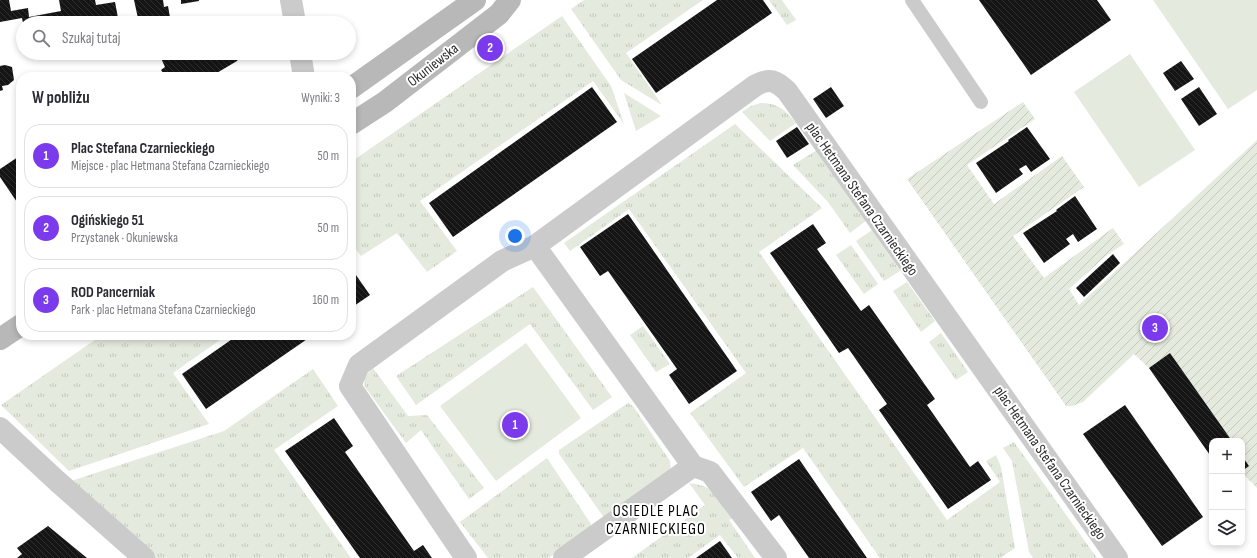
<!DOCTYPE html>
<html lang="pl">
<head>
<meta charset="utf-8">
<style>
  :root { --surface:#fff; --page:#f2f2f3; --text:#2b2b33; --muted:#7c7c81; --line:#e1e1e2; --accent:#7c3aed }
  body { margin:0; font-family:"Sofia Sans Condensed",sans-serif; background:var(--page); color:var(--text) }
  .controls { position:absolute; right:12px; bottom:12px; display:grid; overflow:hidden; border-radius:8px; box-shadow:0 2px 6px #0003 }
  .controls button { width:36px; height:36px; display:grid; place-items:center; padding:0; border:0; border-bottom:1px solid var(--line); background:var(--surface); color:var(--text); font:20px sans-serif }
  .you { position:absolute; left:515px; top:236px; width:14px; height:14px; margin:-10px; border:3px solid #fff; border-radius:50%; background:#1a73e8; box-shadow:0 0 0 6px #1a73e833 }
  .badge { display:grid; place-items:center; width:26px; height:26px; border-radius:50%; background:var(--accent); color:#fff; font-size:13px; font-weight:700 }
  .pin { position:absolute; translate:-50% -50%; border:2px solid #fff; box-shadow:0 1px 4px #0006 }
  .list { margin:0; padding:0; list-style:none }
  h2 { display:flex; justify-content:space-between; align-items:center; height:52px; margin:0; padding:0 16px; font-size:17px }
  h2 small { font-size:13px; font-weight:400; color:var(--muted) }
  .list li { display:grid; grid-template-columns:26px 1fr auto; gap:12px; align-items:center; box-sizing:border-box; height:64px; margin:0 8px 8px; padding:0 8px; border:1px solid var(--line); border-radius:16px }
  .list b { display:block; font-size:15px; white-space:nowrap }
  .list p { margin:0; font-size:13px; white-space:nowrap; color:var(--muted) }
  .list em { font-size:13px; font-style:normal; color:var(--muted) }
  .icon { flex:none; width:22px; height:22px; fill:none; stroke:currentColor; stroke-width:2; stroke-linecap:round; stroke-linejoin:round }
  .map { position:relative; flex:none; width:1257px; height:558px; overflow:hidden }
  .search { position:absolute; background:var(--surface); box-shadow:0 2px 6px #0003; left:16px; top:16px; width:340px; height:44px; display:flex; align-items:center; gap:10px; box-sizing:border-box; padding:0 14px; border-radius:22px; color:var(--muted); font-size:15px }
  .panel { position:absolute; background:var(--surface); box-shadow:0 2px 6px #0003; left:16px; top:72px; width:340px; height:268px; border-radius:16px }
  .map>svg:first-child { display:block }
  .grass { fill:url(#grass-tufts) }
  .park { fill:#e4eadd }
  .garden { fill:url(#garden-furrows) }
  .building { fill:url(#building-back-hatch) }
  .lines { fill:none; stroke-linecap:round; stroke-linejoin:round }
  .lane { stroke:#cbcbcb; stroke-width:14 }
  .street { stroke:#cbcbcb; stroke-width:22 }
  .secondary { stroke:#b8b8b8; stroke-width:22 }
  .labels { text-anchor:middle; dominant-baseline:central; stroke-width:4; stroke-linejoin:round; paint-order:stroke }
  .street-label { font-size:15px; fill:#2e2e2e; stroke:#fff }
  .neighbourhood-label { font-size:16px; letter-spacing:1px; fill:#000; stroke:#fff }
</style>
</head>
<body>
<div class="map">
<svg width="1257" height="558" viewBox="0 0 1257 558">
  <defs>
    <pattern id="grass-tufts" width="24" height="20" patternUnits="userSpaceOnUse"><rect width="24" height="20" fill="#e4eadd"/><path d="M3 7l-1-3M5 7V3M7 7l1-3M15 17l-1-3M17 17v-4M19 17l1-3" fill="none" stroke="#c4c9be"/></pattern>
    <pattern id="garden-furrows" width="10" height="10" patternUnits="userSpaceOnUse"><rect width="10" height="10" fill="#e4eadd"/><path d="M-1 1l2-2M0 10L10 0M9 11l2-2" fill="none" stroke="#c4c9be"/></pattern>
    <pattern id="building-back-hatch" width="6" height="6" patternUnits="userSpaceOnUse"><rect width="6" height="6" fill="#151515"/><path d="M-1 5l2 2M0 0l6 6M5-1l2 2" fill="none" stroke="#2f2f2f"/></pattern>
  </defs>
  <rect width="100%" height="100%" fill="#fff"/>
  <g class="grass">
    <path d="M584,0H703L626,53L662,105L621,80L571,9Z"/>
    <path d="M769,0H782L796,20L787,25Z"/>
    <path d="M562,16L611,86L624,124L593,81L420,201L457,251L427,272L397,233L361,256L351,243V162Z"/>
    <path d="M624,93L661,116L636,131Z"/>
    <path d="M761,103C778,103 785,110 796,123L770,141L742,112L751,106Z"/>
    <path d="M735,124L822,208L759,252L947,520L1000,482L986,461L996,455L1001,467L1015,548L1000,558H880L803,448L744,487L690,413L746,373L629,209L570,251L564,243Z"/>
    <path d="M817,150L867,220L850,233L828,202L793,165Z"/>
    <path d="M872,230L900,271L884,281L856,241Z"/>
    <path d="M851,245L878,284L864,294L836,255Z"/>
    <path d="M907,282L935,321L921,332L893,291Z"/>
    <path d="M533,287L612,397L593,410L530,324L416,405L396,376Z"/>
    <path d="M643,326L670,364L656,372L630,335Z"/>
    <path d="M941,333L968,372L956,380L929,342Z"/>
    <path d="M102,335H227L173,373L209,424L69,471L1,405Z"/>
    <path d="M373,368L408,416L427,415L484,488L469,499L421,430L406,443L365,387L364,379L368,373Z"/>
    <path d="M313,369L338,406L274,450L351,558H155L65,483L224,431Z"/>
    <path d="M628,403L633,406L670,461L671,472L605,519L559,454V450Z"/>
    <path d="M1014,442L1097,558H1033L1029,552L1012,461L1003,448Z"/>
    <path d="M547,458L591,524L589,530L549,558H488L460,522Z"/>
    <path d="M689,483C718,487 718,496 734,518L729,520L755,558H738L720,535L688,558H632L705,505Z"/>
  </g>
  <g class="park">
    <path d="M1153,0H1257V90L1228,109Z"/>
    <path d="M1130,54L1195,150L1139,187L1074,92Z"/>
    <path d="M526,343L581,418L496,481L440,406Z"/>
  </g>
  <path class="garden" d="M1023,102L1035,119L967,165L994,204L1062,156L1084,187L1013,236L1044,278L1113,228L1124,244L1107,255L1069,289L1079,305L1257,140V488L1242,473V471L1249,466L1242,456V441H1232L1170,353L1149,368L1134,354L1083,402L1072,406H1066L907,179Z"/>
  <g class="building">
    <path d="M0,0H9L11,11L28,8L29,17L61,11L59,0H95L96,5L115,2L119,23H23L22,18L0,22Z"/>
    <path d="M134,0H163L164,7L168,6L171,23H139Z"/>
    <path d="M181,0H199V1L181,4Z"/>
    <path d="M717,0H763L772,13L656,93L632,59Z"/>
    <path d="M979,0H1097L1111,20L1031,75Z"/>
    <path d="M164,53H242L237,61L210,77H166L161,70L165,67L160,56Z"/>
    <path d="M1181,61L1194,79L1175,91L1163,73Z"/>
    <path d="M5,65L12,67L14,80L8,85L2,86L3,90L0,91V66Z"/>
    <path d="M592,87L617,122L453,237L429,203Z"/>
    <path d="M831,87L844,106L826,118L813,99Z"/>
    <path d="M1199,87L1217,114L1199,126L1181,99Z"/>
    <path d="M797,127L809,144L787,158L776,141Z"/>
    <path d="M1027,127L1050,159L1031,172L1026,165L1019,169L1023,174L996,193L976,163L1009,141L1008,140Z"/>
    <path d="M21,155V203L19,205L0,177V169Z"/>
    <path d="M1075,196L1097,229L1078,242L1073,234L1066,239L1070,244L1044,263L1023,233L1057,211L1056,210Z"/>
    <path d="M628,214L737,371L689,404L669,375L677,369L608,271L600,276L580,247Z"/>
    <path d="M813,224L826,243L817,249L861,311L869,305L935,399L927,405L970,467L978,461L991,480L948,509L879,410L887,404L848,348L839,353L770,253Z"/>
    <path d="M1113,254L1120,263L1084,297L1076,288Z"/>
    <path d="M351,268L370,295L351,308Z"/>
    <path d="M238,335H313L206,409L182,374Z"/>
    <path d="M1170,353L1232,441H1212V458L1149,368Z"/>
    <path d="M1125,405L1203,517L1162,546L1083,434Z"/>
    <path d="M334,418L353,446L345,452L414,551L423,545L432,558H360L285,451Z"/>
    <path d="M1242,456L1249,466L1242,471Z"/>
    <path d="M799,459L867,558H809L779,515L771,521L751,492Z"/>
    <path d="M48,526L87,558H17L22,554L17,548Z"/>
    <path d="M720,541L732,558H696Z"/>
  </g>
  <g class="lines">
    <path class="lane" d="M912,0L981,102"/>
    <g class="street">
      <path d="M291,0L295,23"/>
      <path d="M300,53L304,77"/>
      <path d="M535,246L756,85C770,78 775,80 787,91L1117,558"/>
      <path d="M0,428L57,481L144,558"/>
      <path d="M466,558L350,386L359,365L502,261L535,246L693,466L710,472L776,558"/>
      <path d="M564,558L693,466"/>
    </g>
    <g class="secondary">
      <path d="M351,88L475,0"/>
      <path d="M351,124L385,102L499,14L510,0"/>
      <path d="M0,339L21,325"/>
    </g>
  </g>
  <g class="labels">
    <g class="street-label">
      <text transform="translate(433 65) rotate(-38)">Okuniewska</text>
      <text transform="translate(862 199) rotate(55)">plac Hetmana Stefana Czarnieckiego</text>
      <text transform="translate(1050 463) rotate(55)">plac Hetmana Stefana Czarnieckiego</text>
    </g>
    <g class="neighbourhood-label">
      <text x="656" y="511">OSIEDLE PLAC<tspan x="656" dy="18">CZARNIECKIEGO</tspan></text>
    </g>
  </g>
</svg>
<div class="controls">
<button>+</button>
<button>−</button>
<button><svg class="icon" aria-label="layers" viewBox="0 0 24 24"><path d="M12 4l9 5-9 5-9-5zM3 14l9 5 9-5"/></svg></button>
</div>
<div class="you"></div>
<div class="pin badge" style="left:515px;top:425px">1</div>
<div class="pin badge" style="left:490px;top:48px">2</div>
<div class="pin badge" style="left:1155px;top:328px">3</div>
<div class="search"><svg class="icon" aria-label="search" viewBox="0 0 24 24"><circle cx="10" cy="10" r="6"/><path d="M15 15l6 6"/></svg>Szukaj tutaj</div>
<section class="panel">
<h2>W pobliżu<small>Wyniki: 3</small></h2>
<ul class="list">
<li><span class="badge">1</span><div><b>Plac Stefana Czarnieckiego</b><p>Miejsce · plac Hetmana Stefana Czarnieckiego</p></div><em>50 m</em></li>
<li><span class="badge">2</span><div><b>Ogińskiego 51</b><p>Przystanek · Okuniewska</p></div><em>50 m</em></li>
<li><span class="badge">3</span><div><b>ROD Pancerniak</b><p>Park · plac Hetmana Stefana Czarnieckiego</p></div><em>160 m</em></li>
</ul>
</section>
</div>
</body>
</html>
